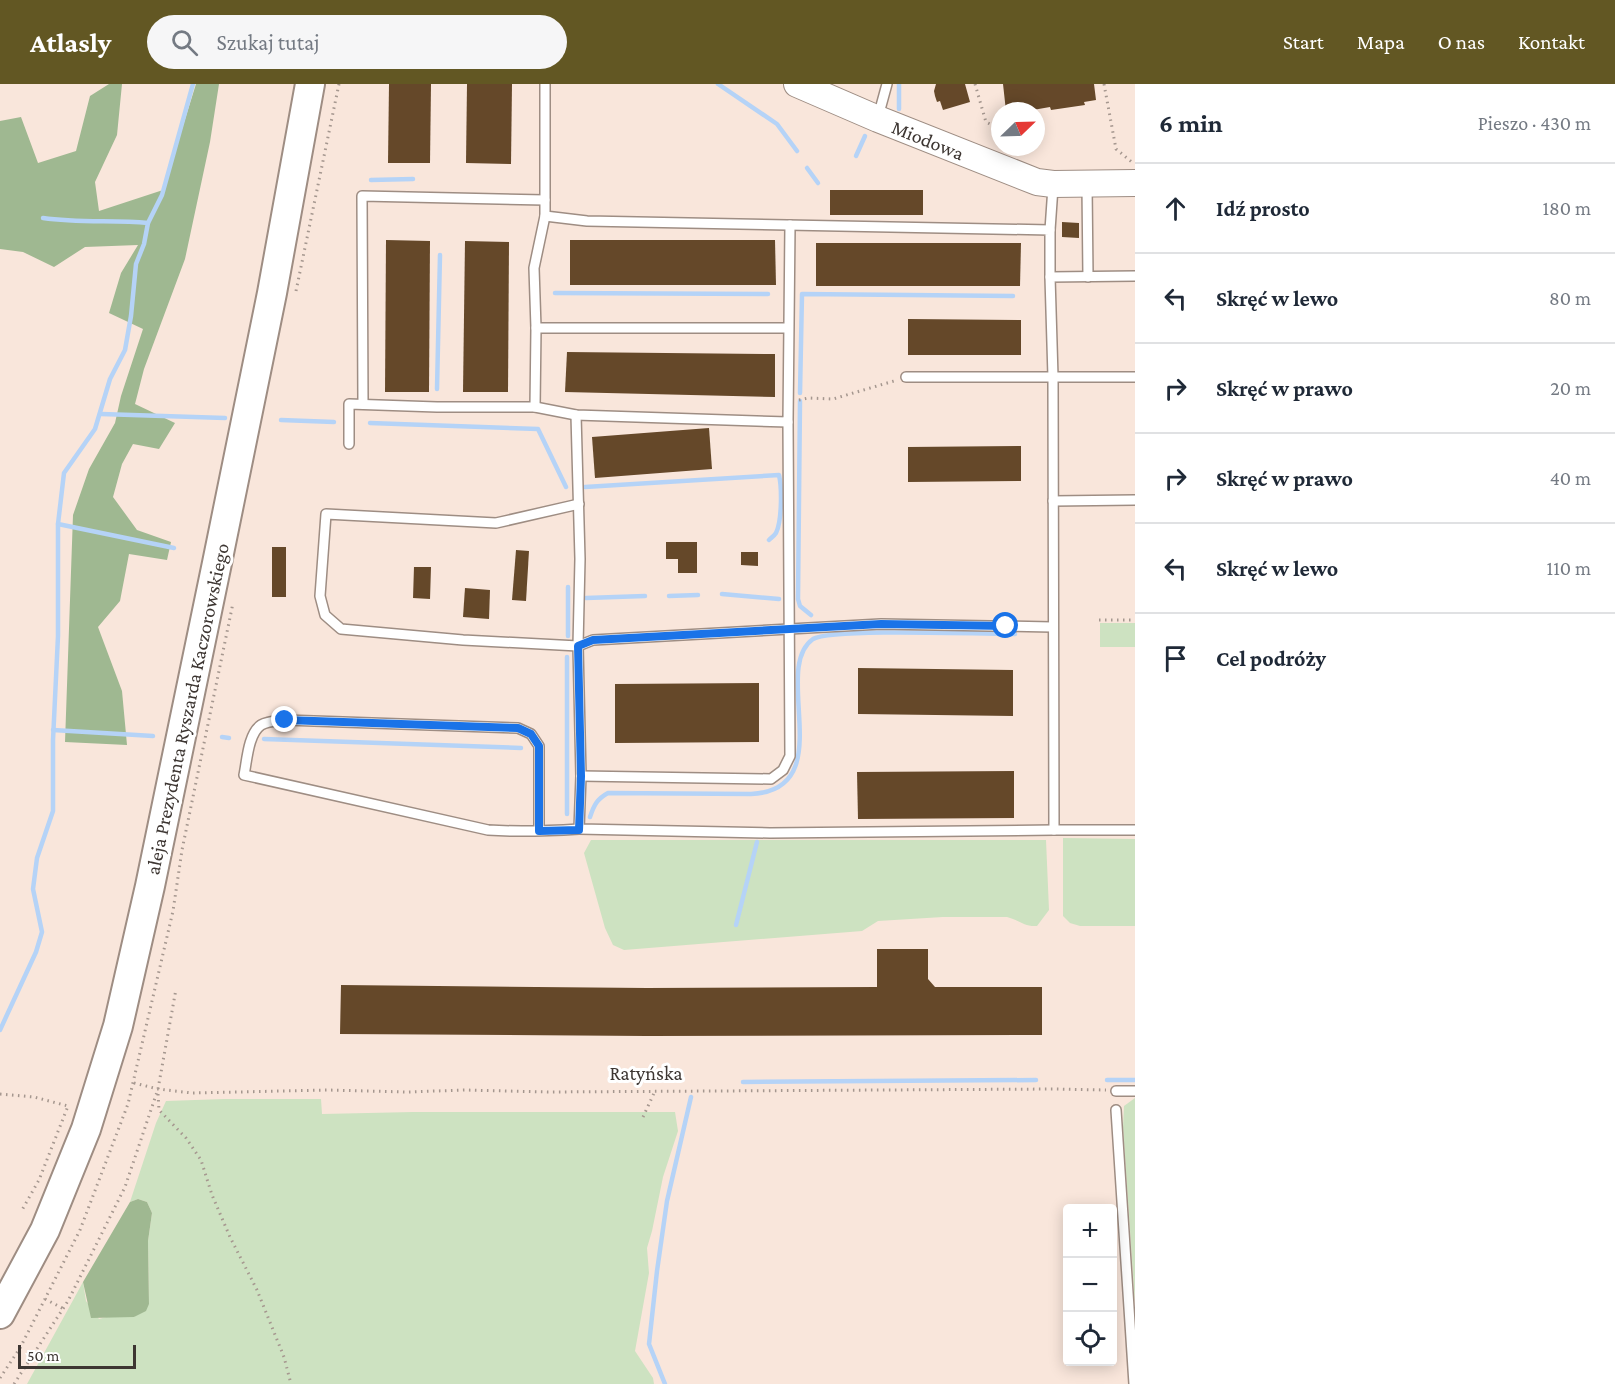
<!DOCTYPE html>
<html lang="pl">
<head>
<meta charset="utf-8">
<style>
  :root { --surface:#fff; --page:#f6f6f7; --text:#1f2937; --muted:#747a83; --line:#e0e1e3; --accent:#625723 }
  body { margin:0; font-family:"Crimson Pro",serif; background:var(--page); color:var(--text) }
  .controls { position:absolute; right:18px; bottom:18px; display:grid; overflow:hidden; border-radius:6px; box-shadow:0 3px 15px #0003 }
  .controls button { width:54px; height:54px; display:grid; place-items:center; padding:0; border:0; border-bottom:2px solid var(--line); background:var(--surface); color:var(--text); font:30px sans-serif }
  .compass { position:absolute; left:991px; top:18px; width:54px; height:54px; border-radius:50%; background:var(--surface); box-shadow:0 3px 15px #0003; rotate:67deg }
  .scale { position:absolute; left:18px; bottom:15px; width:118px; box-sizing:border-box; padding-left:6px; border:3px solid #3d3632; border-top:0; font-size:16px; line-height:21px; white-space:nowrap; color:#3d3632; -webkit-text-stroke:4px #fff; paint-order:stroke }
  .stop { position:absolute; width:18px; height:18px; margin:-14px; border:4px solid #1a73e8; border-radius:50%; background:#fff }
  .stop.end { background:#1a73e8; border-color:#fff; box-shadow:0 2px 6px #0008 }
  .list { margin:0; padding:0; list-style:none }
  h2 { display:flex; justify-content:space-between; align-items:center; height:78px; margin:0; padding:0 24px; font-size:26px }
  h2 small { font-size:20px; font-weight:400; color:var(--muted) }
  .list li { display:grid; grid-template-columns:39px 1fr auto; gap:18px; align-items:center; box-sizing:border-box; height:90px; padding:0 24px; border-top:2px solid var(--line) }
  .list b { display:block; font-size:22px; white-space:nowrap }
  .list em { font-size:20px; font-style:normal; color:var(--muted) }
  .icon { flex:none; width:33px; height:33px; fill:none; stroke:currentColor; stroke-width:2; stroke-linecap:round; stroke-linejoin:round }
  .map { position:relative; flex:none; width:1135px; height:1300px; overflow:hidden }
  header { display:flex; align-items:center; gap:36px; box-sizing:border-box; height:84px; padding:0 30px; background:var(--accent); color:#fff }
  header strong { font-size:28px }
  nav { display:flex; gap:33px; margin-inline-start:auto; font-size:21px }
  .search { width:420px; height:54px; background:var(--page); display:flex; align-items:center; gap:15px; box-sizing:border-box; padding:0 21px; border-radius:33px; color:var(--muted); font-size:22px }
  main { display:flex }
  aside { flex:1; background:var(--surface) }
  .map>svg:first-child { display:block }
  .green { fill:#cde2c1 }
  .forest { fill:#9fb891 }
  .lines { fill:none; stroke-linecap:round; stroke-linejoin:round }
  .stream { stroke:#b5d3f7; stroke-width:4.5 }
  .building { fill:#654829 }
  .lane-casing { stroke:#9e8d83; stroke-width:12 }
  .secondary-casing { stroke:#9e8d83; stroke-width:28 }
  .primary-casing { stroke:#9e8d83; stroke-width:32 }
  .path { stroke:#a5978f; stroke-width:3; stroke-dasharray:1.5 4.5; stroke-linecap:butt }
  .lane { stroke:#fff; stroke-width:9 }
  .secondary { stroke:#fff; stroke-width:26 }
  .primary { stroke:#fff; stroke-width:28 }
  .route { stroke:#1a73e8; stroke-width:8 }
  .labels { text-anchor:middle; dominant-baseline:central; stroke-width:6; stroke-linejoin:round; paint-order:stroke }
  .street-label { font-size:20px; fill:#3d3632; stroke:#fff }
</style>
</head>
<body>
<header>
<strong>Atlasly</strong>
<div class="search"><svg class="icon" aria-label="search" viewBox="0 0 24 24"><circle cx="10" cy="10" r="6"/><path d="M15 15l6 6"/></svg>Szukaj tutaj</div>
<nav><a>Start</a><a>Mapa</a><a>O nas</a><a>Kontakt</a></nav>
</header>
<main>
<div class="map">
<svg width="1135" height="1300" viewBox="0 0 1135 1300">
  <rect width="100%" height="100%" fill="#f9e6db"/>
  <g class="green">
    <rect x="1100" y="539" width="35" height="24"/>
    <path d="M1063,754L1135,755V842H1080L1070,839L1063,832Z"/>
    <path d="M591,756H1046L1049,826L1037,842C1024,843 1019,836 1007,833H943L878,837L862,847L624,866L613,861L605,844L584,769Z"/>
    <path d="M1135,1014V1220L1123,1043L1124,1022Z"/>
    <path d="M224,1015H321L322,1030L413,1028H675L678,1047L663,1093L652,1147L647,1164L649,1189L635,1267L653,1294L654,1300H27L83,1198L86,1217L99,1235L110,1232L134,1233L149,1220L148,1157L152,1129L147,1118L138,1115L130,1118L156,1039L166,1017Z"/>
  </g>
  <g class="forest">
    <path d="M109,0H122L117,51L95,98L99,127L163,106L196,0H219L210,58L185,175L144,285L135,320L175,339L159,365L133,360L122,380L113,413L137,446L171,458L167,476L129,470L120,517L98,543L122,607L127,661L65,658L73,431L89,385L115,339L121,312L143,245L109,229L121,189L138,161L85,163L54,183L23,168L0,165V37L21,33L38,79L76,67L90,12Z"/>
    <path d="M138,1115L147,1118L152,1129L148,1157L149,1220L146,1227L134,1233L91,1234L83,1198L130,1118Z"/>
  </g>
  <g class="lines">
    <g class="stream">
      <path d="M718,0L777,40L797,67"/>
      <path d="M899,25V0"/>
      <path d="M856,72L865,52"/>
      <path d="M807,84L818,99"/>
      <path d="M371,96L413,95"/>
      <path d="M43,134C78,139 113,136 148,139"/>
      <path d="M555,209L768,210"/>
      <path d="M437,305L440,171"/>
      <path d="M800,309L802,210L1013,212"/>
      <path d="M800,317L798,515L800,522L811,531"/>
      <path d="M101,330L225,334"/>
      <path d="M281,336L334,338"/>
      <path d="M370,339L538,345L566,403"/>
      <path d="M585,403L779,391C782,404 782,437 776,449C774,452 771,454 769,456"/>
      <path d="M58,440L174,464"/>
      <path d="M722,510L779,515"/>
      <path d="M669,512L698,511"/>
      <path d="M586,514L645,512"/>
      <path d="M568,552V503"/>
      <path d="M567,573V730"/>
      <path d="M53,646L153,652"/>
      <path d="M222,653L229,654"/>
      <path d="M264,655L521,664"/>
      <path d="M590,733C594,721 597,715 608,709L751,710C841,706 770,585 813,555C830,544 984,550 1015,550"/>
      <path d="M736,841L757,758"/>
      <path d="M0,946L36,868L42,848L33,805L37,774L53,727V656L58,552V440L64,389L95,345L110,295L125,266L131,232L136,180L144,160L148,139L162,111L193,0"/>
      <path d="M1107,996H1135"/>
      <path d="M743,998L1036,996"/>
      <path d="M665,1300L649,1260L657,1187L667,1117L691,1013"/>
    </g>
  </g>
  <g class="building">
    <path d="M389,0H431L430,79H388Z"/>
    <path d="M467,0H512L511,80L466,79Z"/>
    <path d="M936,0H965L970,18L943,26L940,17L937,18L935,12L934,7Z"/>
    <path d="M1003,0H1094L1096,16L1084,18L1085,21L1051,26L1050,23L1027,27H1006Z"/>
    <rect x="830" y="106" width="93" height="25"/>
    <path d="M1062,138L1079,139V154L1062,153Z"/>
    <path d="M386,156L430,157L429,308H385Z"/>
    <path d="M570,156H775L776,201H570Z"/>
    <path d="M465,157L509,158L508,308H463Z"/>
    <path d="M816,159H1021L1020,202H816Z"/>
    <path d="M908,235L1021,236V271H908Z"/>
    <path d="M567,268L775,270V313L565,308Z"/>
    <path d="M709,344L712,385L595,394L592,353Z"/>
    <path d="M1021,362V397L908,398V363Z"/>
    <path d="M666,458H697V489H678V475H666Z"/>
    <rect x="272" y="463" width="14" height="50"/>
    <path d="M516,466L529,467L526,517L512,516Z"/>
    <path d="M741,468H758V482L741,481Z"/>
    <path d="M414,483H431L430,515L413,514Z"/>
    <path d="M465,504L490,506L489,535L463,533Z"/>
    <path d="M858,584L1013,586V632L858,630Z"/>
    <path d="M759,599V658L615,659V600Z"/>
    <path d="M1014,687V734L858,735L857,688Z"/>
    <path d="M877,865H928V895L935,903H1042V951L647,952L340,950L341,901L647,904L877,903Z"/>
  </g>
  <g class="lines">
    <defs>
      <g id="lane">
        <path d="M878,33L887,0"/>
        <path d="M1087,102L1088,193"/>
        <path d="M545,132L587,137L1050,146V193"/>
        <path d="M1050,146L1053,103"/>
        <path d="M1135,192L1050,193L1053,293L1054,746H1135"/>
        <path d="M536,244H788"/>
        <path d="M906,293H1135"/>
        <path d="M363,320L362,112L545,116"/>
        <path d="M535,323L536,244L534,184L545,132V0"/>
        <path d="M576,331L580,475L578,562L581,692L579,745L770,749L1054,746"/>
        <path d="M349,360V320L437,323H535L576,331L788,338L790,141"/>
        <path d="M1053,417L1135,416"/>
        <path d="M579,420L496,439L326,430L320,512L325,531L341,545L463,556L578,562L593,556L881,540L1052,543"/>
        <path d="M581,692L771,695L783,686L790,672L788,338"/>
        <path d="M539,747V662L531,650L518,644L285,636C277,637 268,637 261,641C248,650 247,677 244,691L488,746C518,748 548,747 579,745"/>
        <path d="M1116,1007H1135"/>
        <path d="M1116,1026L1134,1300"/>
      </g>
      <path id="secondary" d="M797,0L878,35L1037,98L1053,100L1135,99"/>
      <path id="primary" d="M0,1230L45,1146L86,1045L118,942L150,802L217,479L272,209L310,0"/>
    </defs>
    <use href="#lane" class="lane-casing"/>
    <use href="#secondary" class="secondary-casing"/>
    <use href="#primary" class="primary-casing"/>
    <g class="path">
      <path d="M975,0L986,38L990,40"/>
      <path d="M1104,0L1116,65L1133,79"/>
      <path d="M296,207L339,0"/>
      <path d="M799,316L808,314L833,315L894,297"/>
      <path d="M1099,536H1135"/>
      <path d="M134,999L158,1005L192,1009L327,1006L407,1008L465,1006L548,1008L1054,1005L1106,1006"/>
      <path d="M0,1010L34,1013L68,1022L39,1096L22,1126"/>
      <path d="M158,1010L159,1026L186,1054L201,1076L212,1111L230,1153L257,1206L284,1273L291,1300"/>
      <path d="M643,1033L655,1007"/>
      <path d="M45,1215L64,1225"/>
      <path d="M0,1294L20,1264L80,1146L128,1020L173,827L182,766L233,519"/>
      <path d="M14,1300L68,1217L125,1103L158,1005L176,905"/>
    </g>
    <use href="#lane" class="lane"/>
    <use href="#secondary" class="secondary"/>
    <use href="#primary" class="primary"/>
  </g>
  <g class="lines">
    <path class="route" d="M285,636L518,644L531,650L539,662V747L579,746L581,692L578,562L593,556L881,540L1006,542"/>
  </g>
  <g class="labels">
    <g class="street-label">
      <text transform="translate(928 56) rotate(22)">Miodowa</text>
      <text transform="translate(187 625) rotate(-78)">aleja Prezydenta Ryszarda Kaczorowskiego</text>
      <text x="646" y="989">Ratyńska</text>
    </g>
  </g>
</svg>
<div class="controls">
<button>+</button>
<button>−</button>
<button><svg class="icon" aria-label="locate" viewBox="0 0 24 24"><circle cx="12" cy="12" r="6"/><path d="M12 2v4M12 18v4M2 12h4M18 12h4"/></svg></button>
</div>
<svg class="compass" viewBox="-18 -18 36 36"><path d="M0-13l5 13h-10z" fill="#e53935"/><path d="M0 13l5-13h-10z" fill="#747a83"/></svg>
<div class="scale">50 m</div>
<div class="stop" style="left:1006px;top:542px"></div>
<div class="stop end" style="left:285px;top:636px"></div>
</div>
<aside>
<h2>6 min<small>Pieszo · 430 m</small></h2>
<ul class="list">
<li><svg class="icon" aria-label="ahead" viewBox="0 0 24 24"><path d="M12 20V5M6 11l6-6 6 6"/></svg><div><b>Idź prosto</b></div><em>180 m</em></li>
<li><svg class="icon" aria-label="left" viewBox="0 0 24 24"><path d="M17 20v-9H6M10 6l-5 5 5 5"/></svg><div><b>Skręć w lewo</b></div><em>80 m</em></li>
<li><svg class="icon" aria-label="right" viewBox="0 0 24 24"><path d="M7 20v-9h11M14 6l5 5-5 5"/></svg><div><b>Skręć w prawo</b></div><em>20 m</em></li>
<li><svg class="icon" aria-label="right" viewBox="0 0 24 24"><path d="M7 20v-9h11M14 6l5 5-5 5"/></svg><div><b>Skręć w prawo</b></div><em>40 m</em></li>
<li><svg class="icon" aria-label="left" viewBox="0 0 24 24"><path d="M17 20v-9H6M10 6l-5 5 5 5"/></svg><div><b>Skręć w lewo</b></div><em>110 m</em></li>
<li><svg class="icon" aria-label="arrive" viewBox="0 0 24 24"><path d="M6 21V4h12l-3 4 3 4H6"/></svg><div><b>Cel podróży</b></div></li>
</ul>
</aside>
</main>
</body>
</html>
